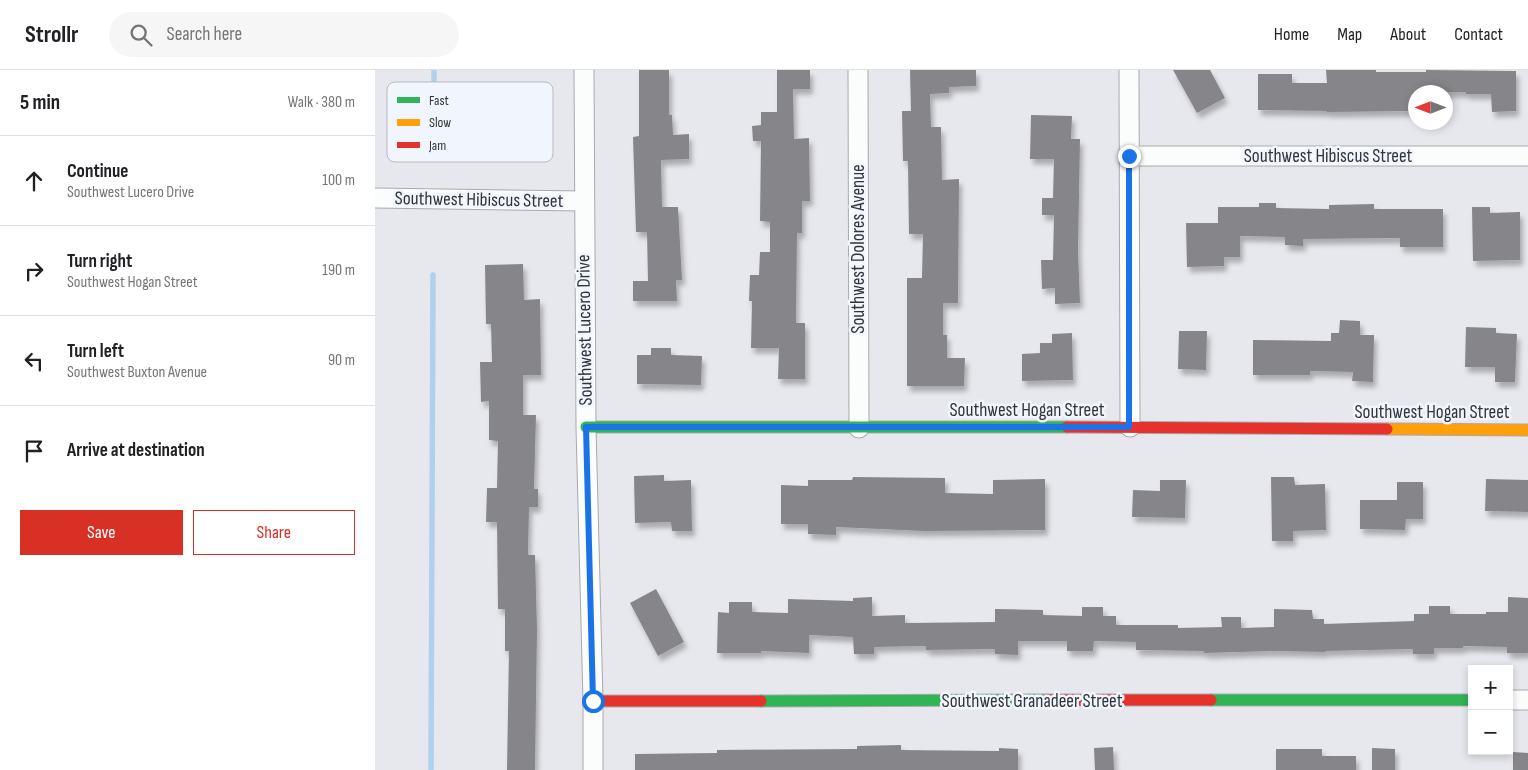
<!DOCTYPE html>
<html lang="en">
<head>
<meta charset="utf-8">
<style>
  :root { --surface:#fff; --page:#f6f6f6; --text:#202124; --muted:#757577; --line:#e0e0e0; --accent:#d93025 }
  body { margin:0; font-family:"Sofia Sans Condensed",sans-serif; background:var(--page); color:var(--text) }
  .controls { position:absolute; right:15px; bottom:15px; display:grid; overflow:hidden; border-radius:0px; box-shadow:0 2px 8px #0003 }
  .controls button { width:45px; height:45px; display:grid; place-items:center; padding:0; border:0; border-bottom:1px solid var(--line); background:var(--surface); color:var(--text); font:25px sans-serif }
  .compass { position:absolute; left:1033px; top:15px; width:45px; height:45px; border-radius:50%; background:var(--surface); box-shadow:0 2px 8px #0003; rotate:270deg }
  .stop { position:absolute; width:15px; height:15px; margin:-11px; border:4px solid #1a73e8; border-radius:50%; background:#fff }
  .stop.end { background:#1a73e8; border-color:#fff; box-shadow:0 1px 5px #0008 }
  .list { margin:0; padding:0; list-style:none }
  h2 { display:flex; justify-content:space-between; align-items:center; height:65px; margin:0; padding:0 20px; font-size:21px }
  h2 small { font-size:16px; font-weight:400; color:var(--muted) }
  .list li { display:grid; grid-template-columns:32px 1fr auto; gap:15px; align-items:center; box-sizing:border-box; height:90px; padding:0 20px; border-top:1px solid var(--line) }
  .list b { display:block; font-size:19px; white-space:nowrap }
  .list p { margin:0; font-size:16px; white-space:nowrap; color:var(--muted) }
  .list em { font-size:16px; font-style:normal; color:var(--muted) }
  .actions { display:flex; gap:10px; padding:15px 20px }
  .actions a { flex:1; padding:11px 0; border:1px solid var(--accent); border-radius:0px; text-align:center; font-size:18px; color:var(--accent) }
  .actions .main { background:var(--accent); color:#fff }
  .icon { flex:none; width:28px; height:28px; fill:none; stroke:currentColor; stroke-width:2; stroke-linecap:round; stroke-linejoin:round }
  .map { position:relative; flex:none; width:1153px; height:700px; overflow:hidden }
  header { display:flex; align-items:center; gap:30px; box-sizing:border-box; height:70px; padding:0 25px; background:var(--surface); border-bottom:1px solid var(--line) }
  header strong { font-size:24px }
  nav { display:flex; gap:28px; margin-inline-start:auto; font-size:18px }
  .search { width:350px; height:45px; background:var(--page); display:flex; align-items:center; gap:12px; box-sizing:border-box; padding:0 18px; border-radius:28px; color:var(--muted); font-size:19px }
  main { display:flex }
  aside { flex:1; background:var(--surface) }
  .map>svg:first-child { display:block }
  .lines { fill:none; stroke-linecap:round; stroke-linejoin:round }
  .stream { stroke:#b1d0ee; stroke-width:5.5 }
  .building { fill:#86868a; filter:url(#shadow) }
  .street-casing { stroke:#a8a9ad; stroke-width:21 }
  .fast-casing { stroke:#a8a9ad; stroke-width:13 }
  .slow-casing { stroke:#a8a9ad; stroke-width:13 }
  .jam-casing { stroke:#a8a9ad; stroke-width:13 }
  .street { stroke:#fbfcfc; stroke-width:19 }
  .fast { stroke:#30b455; stroke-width:11 }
  .slow { stroke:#ff9f0a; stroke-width:11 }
  .jam { stroke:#e5322d; stroke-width:11 }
  .route { stroke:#1a73e8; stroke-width:6 }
  .labels { text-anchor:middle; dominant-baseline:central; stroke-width:5; stroke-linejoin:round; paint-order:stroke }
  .street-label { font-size:19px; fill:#323437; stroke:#f1f5fe }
  .key { fill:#f1f5fe; stroke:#b8bbc2; stroke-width:1 }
  .key-label { font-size:14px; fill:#323437 }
</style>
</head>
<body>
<header>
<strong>Strollr</strong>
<div class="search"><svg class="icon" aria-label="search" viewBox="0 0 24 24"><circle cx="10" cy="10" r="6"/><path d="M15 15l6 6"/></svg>Search here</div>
<nav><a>Home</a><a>Map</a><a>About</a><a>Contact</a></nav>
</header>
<main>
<aside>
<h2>5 min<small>Walk · 380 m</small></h2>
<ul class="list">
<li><svg class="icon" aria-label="ahead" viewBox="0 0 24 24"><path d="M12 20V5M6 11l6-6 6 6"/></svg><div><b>Continue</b><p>Southwest Lucero Drive</p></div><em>100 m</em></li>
<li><svg class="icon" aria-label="right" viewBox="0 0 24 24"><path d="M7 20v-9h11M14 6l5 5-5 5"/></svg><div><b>Turn right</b><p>Southwest Hogan Street</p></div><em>190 m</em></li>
<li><svg class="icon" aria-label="left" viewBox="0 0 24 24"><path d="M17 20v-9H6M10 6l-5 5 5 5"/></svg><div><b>Turn left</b><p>Southwest Buxton Avenue</p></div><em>90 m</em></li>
<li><svg class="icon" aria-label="arrive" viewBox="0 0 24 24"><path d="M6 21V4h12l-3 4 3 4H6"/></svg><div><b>Arrive at destination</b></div></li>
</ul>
<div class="actions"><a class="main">Save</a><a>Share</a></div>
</aside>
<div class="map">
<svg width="1153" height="700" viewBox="0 0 1153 700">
  <defs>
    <filter id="shadow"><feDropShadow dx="3" dy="5.5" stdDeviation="2.5" flood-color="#0004"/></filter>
  </defs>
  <rect width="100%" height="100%" fill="#e7e8ed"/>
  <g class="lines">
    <g class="stream">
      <path d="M59,0V58"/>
      <path d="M56,700L58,205"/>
    </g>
  </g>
  <g class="building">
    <path d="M264,0H294V45H297L298,65L314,64V89L286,90L287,137H303L307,210H301L302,231H258V211H273L272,162H261L258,67L264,66Z"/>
    <path d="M402,0H435V19H418L419,69L434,68L435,131H427V163H422L421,253H430V309H403L404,278H376L377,231H374L375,205H384L385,182H395V152L385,151L386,71H378L377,56L386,55V42H402Z"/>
    <path d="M535,0H601V16L574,17V23L555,24L556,57H566L567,110L584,109L583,233H568V265H572V288H590L589,316H532V208H547L548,164H534L533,91H528L527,41H536Z"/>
    <path d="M798,0H835L850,28L822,43Z"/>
    <path d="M951,0H1001V2H1051V0L1141,1V41L1117,42L1116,24H1091V22H1040V41L952,42V41L883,40V4H917V13H952Z"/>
    <path d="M656,45L697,46L696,69H705L703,181L705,233L680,234V218L667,219L666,190H678L679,145H667V128H678L679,89H655Z"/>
    <path d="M884,133H901V138L954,139V135L999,134V139H1068V177H1025V168L928,169V176L910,175V167L865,166V187H849V196L812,197L811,153H843V137H884Z"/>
    <path d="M1097,137H1115V143L1145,142V190L1098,191Z"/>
    <path d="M148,194L149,230L165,229L166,305H148V345H161L159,419H163V437H154L153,485H160L162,560L160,700H132L134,581H130V539H123L122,452H111L112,418H122L123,371L114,370V331L106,332L105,292H117L116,254H111L110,195Z"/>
    <path d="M965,250L985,251V265H999L998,312L977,311L978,302L935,301V305H878V270L956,271V263H964Z"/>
    <path d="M1091,257L1121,258V263L1142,264L1140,312H1120V297H1090Z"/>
    <path d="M804,261H832L831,300L803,299Z"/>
    <path d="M697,263L698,310L647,311V284L665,283V273H677V264Z"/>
    <path d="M276,278H296V285L327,286L326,315L262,314V285H276Z"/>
    <path d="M289,405V411L316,410L317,461H297L296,452L260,453L259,406Z"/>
    <path d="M478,407L570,408V423L618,424V410L670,409V460L549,461L461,457V465L433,464V454H406V415L433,416V410H477Z"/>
    <path d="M896,407H919L920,415L950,414L951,460L918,461V471H897Z"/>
    <path d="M1111,409L1153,410V442L1110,441Z"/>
    <path d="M785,410H811L810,448L757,447L758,420L785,421Z"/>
    <path d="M1022,412H1048V449H1031L1030,460L985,459V430H1022Z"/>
    <path d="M281,519L309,572L283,586L255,533Z"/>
    <path d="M497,527V546L530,545V553L620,552V539L668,540V545L707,546V537H728V546H741V555H803V558L847,557L846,547H866V558L899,557V539L937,540L938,549H949V554L1039,551V544H1054V536H1075V544H1111V542H1133V527L1153,528V583H1132V577L1088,576V578H1059V584H1038V579L950,581V582L899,581L829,583V581L761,580V572L719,571L718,581H692V571H643V585L620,584V579L551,580V576L499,577V584H479L478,567L434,565V583L386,581V583H342L343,542L354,543V532H377V542L413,543V529L478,531V528Z"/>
    <path d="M526,675V680L624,681V678L643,679V700H260V684L342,683V680L482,679V676Z"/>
    <path d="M738,677L739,700H720L719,678Z"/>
    <path d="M997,678L1020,679V700H997Z"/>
    <path d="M901,679H947V686H981V700H901Z"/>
    <path d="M1138,682L1153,683V700H1138Z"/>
  </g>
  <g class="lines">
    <defs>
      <g id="street">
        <path d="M209,0L211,357L218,631V700"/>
        <path d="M483,0L484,358"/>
        <path d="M754,0L755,357"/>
        <path d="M754,86H1153"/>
        <path d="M0,128L209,131"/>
        <path d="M1134,630H1153"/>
      </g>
      <g id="fast">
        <path d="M211,357H692"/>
        <path d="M836,630H1097"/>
        <path d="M386,631L672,630"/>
      </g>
      <path id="slow" d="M1012,359L1153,360"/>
      <g id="jam">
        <path d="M692,357L1012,359"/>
        <path d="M672,630H836"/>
        <path d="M218,631H386"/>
      </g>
    </defs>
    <use href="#street" class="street-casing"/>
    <use href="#fast" class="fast-casing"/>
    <use href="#slow" class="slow-casing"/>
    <use href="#jam" class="jam-casing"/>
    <use href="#street" class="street"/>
    <use href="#fast" class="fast"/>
    <use href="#slow" class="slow"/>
    <use href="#jam" class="jam"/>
  </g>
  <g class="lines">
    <path class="route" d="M218,631L211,357H754V86"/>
  </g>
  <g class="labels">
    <g class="street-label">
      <text x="953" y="86">Southwest Hibiscus Street</text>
      <text transform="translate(104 130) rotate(1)">Southwest Hibiscus Street</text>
      <text transform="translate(483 179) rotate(-90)">Southwest Dolores Avenue</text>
      <text transform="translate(210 260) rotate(-91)">Southwest Lucero Drive</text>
      <text x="652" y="340">Southwest Hogan Street</text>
      <text x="1057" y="342">Southwest Hogan Street</text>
      <text x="657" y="631">Southwest Granadeer Street</text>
    </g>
  </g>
  <rect x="12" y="12" width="166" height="80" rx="8" class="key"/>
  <rect x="22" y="27" width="23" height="6" fill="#30b455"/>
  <rect x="22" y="49" width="23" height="7" fill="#ff9f0a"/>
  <rect x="22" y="72" width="23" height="6" fill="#e5322d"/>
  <g class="key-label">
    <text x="54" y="35">Fast</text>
    <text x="54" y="57">Slow</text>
    <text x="54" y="80">Jam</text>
  </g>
</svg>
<div class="controls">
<button>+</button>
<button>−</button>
</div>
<svg class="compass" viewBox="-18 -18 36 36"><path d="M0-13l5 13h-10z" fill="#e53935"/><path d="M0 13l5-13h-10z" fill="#757577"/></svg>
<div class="stop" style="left:218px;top:631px"></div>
<div class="stop end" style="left:754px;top:86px"></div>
</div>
</main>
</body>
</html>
